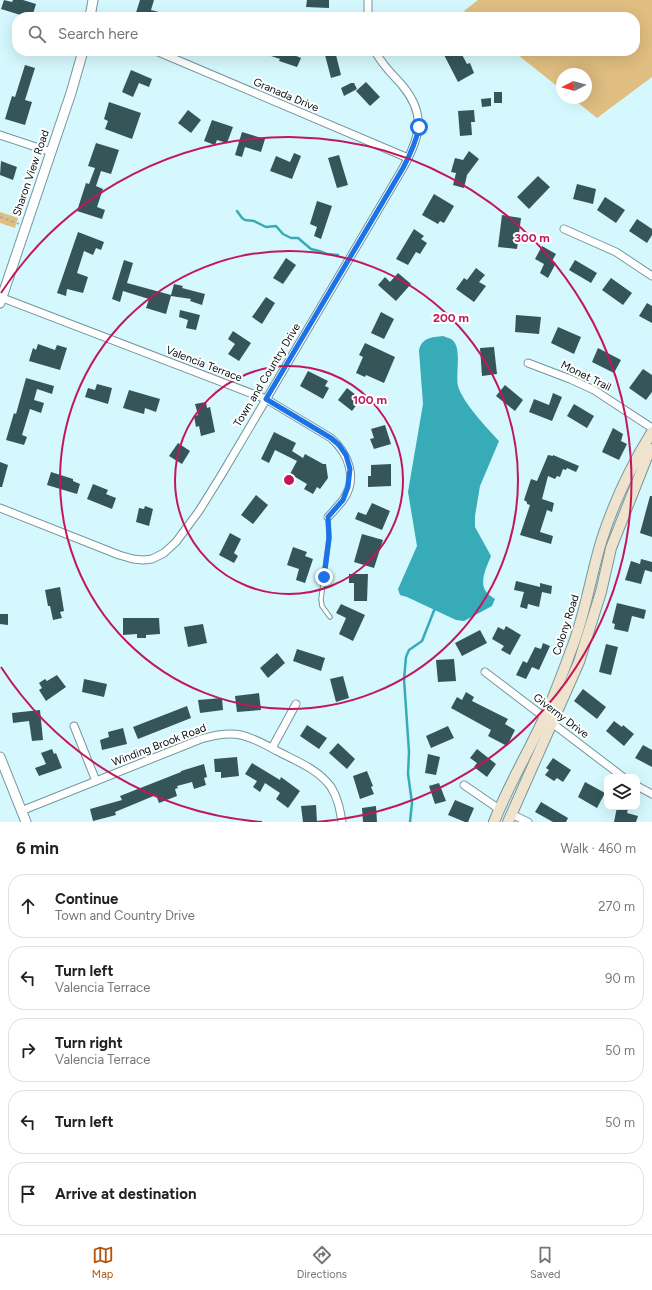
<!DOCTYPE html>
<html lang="en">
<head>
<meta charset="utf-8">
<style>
  :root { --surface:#fff; --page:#f6f6f6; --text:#222; --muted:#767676; --line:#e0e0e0; --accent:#b45309 }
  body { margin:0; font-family:Figtree,sans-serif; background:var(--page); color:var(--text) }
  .controls { position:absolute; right:12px; bottom:12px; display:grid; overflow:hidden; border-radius:8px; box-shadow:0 4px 16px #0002 }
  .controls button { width:36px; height:36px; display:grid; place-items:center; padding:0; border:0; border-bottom:1px solid var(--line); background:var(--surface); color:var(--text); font:20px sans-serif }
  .compass { position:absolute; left:556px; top:68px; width:36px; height:36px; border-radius:50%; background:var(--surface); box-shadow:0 4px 16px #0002; rotate:264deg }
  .stop { position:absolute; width:12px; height:12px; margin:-9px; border:3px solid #1a73e8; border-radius:50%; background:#fff }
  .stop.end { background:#1a73e8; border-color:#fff; box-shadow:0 1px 4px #0008 }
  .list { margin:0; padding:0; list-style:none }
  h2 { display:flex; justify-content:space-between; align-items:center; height:52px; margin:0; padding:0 16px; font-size:17px }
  h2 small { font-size:13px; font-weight:400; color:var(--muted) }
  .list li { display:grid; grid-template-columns:26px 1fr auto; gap:12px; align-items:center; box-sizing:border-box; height:64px; margin:0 8px 8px; padding:0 8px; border:1px solid var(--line); border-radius:16px }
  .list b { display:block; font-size:15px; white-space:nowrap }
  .list p { margin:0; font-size:13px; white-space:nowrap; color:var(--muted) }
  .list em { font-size:13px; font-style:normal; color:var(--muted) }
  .icon { flex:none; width:22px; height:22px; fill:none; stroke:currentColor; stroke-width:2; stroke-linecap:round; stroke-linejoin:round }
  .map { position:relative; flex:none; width:652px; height:822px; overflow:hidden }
  .search { position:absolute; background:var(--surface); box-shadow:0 4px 16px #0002; left:12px; right:12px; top:12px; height:44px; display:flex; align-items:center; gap:10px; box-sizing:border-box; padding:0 14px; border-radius:16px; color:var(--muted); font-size:15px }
  .sheet { height:412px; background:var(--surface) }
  nav { display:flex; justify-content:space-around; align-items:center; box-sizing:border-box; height:56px; border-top:1px solid var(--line); background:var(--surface); font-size:11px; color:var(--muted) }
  nav a { display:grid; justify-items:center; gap:2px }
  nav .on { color:var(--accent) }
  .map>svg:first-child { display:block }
  .green { fill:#e0bd81 }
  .water { fill:#38abb9 }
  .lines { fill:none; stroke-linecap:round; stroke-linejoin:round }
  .stream { stroke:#38abb9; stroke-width:2.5 }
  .building { fill:#355559 }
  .service-casing { stroke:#75979b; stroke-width:5.5 }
  .minor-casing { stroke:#75979b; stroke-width:9 }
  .tertiary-casing { stroke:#75979b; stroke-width:11 }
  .secondary-casing { stroke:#75979b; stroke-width:12 }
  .path { stroke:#91adb1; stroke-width:1.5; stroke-dasharray:3 3; stroke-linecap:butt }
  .service { stroke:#fff; stroke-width:3.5 }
  .minor { stroke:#fff; stroke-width:7 }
  .tertiary { stroke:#fff; stroke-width:9 }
  .secondary { stroke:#efe3ce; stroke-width:10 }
  .route { stroke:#1a73e8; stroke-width:5 }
  .ring { fill:none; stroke:#c2185b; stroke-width:2 }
  .labels { text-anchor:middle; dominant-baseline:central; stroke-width:4; stroke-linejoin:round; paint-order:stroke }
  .street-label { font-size:11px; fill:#030e10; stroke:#fff }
  .centre { fill:#c2185b; stroke:#fff; stroke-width:2 }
  .ring-label { font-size:12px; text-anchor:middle; font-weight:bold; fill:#c2185b; stroke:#fff; stroke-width:4; stroke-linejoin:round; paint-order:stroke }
</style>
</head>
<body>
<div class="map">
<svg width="652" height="822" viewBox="0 0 652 822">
  <rect width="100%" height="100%" fill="#d4f8fd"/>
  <g class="green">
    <path d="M478,0H652V77L597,118L572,98H586V74H562V90L513,51H635V17H471L464,11Z"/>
    <path d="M0,212L18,218L15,228L0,223Z"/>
  </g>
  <path class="water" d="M443,336C445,337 449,338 451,339C463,346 455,374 458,386C463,403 487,428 499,441L480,486L475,516V527L491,556C487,566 478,583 487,593C489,595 492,597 495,599L492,606L464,621L456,620L407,597L400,595L398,589L417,546L408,492L423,404L419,351C421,338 432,337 443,336Z"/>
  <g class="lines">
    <g class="stream">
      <path d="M237,211L242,218L245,220L254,221L266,227L276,226L283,234L291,238H298L311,249L319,251L327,254L338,255"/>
      <path d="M410,822L412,803L408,774L409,752L404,679L406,657L409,650L422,641L435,608"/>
    </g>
  </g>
  <g class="building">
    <path d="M4,0L12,2L13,0H23L36,4L32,17H27L1,9Z"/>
    <path d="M140,0H154L151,10L159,12L157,17H140L135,16Z"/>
    <path d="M307,0H329V8L306,7Z"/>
    <path d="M273,51H291L295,53L294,55L301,58L297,67L279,61L280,59L271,56Z"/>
    <path d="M324,51H335L341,75L331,78Z"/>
    <path d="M446,51H460L467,64L470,63L474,73L458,82L443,53Z"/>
    <path d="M25,65L35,68L25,100L32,102L25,125L5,119L12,96L15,97Z"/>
    <path d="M131,70L152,79L149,87L139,83L133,97L122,92Z"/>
    <path d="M366,82L380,97L370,106L356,91Z"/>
    <path d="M351,83H354L357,89L344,96L341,88Z"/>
    <rect x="494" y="92" width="8" height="11"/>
    <path d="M491,98V106L482,107L481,99Z"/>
    <path d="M109,102L141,113L132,139L105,129L108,121L104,119Z"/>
    <path d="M188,110L201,120L191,133L178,123Z"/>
    <path d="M474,110L475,122H471L472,135L460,136L458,111Z"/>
    <path d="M212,120L233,127L227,143L217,140L215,145L204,141Z"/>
    <path d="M242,132L265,139L261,152L245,147L242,157L235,155Z"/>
    <path d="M96,143L119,150L111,174L101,171L96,186L103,189L97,207L105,210L102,219L77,211L86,183L89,184L95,168L88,166Z"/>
    <path d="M469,151L479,159L467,175L464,188L453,185L456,173L451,172L455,158L463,160Z"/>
    <path d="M294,153L301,156L292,179L270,171L276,156L290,162Z"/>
    <path d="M339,155L348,185L337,188L328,158Z"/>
    <path d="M1,161L17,167L13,180L0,175Z"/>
    <path d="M538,176L550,187L529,209L517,197Z"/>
    <path d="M577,184L596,189L593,204L573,199Z"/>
    <path d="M434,194L454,206L444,223L440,221L438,224L422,215Z"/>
    <path d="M605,197L625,210L616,223L597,210Z"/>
    <path d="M317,201L332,206L321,239L314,236L317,227L310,224Z"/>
    <path d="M502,215L521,218L517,249L498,247Z"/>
    <path d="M637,219L652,229V235L647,243L629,231Z"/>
    <path d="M414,229L424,236L421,239L427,243L420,254L416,252L408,265L396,259Z"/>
    <path d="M78,232L104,242L101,250L96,248L93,255L84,251L77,273L88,277L83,293L67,289L66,296L57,293Z"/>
    <path d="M542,246L556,254L552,261L556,263L548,278L540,273L544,264L535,259Z"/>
    <path d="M286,258L296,265L283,284L273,278Z"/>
    <path d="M124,260L133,263L127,283L171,295L174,284L183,286L182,288L205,294L202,305L190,301L191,299L171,296L166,314L146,308L149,299L123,291L120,302L112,299Z"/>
    <path d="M575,260L597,273L591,283L569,270Z"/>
    <path d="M476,268L485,275L479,282L486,286L474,302L456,289L464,278L467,280Z"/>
    <path d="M398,273L411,284L396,301L378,285L385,277L390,282Z"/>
    <path d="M611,278L632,293L623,305L602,290Z"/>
    <path d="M266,297L275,303L262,324L252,317Z"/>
    <path d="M647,303L652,306V323L639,316Z"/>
    <path d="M180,310L200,315L196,330L186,328L188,320L179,317Z"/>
    <path d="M381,312L394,319L384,339L371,333Z"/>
    <path d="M516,315L541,317L539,334L515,332Z"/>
    <path d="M558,327L581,337L574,354L551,343Z"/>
    <path d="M233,331L251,343L239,361L228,354L235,344L228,339Z"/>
    <path d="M365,343L395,357L384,383L366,375L365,377L356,373L363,357L359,355Z"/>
    <path d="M38,344L55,350L57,345L67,348L60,370L29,361L33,348L36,350Z"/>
    <path d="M494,347L497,374L482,376L480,348Z"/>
    <path d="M598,348L621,360L614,373L592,362Z"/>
    <path d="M643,369L652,375V392L646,400L629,388Z"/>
    <path d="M308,371L328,381L325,386L329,388L323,399L300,386Z"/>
    <path d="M26,378L54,386L52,394L37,389L34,400L44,403L41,413L30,409L22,435L27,437L24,445L6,440L14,413L16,414Z"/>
    <path d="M97,384L112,388L108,404L85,397L88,388L95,390Z"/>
    <path d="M505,385L523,400L515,411L496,396Z"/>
    <path d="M347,388L361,399L352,411L338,400Z"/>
    <path d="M129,390L160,399L156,412L145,408L144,414L123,408Z"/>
    <path d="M553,393L562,397L552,421L529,412L534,399L549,405Z"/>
    <path d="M206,402L207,408L210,407L215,432L201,436L199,426L196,427L194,416L198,415L195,404Z"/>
    <path d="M574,404L594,416L587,428L567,416Z"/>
    <path d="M385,425L391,444L374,449L370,439L374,438L371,429Z"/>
    <path d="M613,428L623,434L621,441L627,444L619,460L602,452Z"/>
    <path d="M274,432L296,443L292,451L303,458L305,454L323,464H326L328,478L320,489L317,487L313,494L304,489L307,484L290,474L297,461L275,450L269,463L261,459Z"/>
    <path d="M178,443L190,451L182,464L169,456Z"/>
    <path d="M548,455L553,456V455L579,466L576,472L567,468L566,470L563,469L560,477L557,476L555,479L548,476L542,499L554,503L552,512L547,510L540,532L553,536L551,544L520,535L530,505L527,504V502L524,500L531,479L537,481Z"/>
    <path d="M0,462L8,465L2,487H0Z"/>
    <path d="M391,464V486L368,487V476H371V465Z"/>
    <path d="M51,472L73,479V481L80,484L77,494L47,485Z"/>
    <path d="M93,484L108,490L106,494L116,498L112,509L87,499Z"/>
    <path d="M256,495L268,505L253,524L241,515Z"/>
    <path d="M650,496H652V537L640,533Z"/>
    <path d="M372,503L390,511L382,530L355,519L358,512L366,515Z"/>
    <path d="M145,506L153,509L149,526L136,522L139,508L144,509Z"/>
    <path d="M230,533L241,539L234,553L238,556L234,563L219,555Z"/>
    <path d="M362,534L383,540L374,568L354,562Z"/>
    <path d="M293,547L307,552L305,556L313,559L305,583L296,580L299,569L287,565Z"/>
    <path d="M641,559L652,562V572L645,570L641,584L625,580L631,561L640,564Z"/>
    <path d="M349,574H368L367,601H354V583H349Z"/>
    <path d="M516,581L540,587V583L552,586L551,594L542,592L539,607L528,604L527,609L520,607L524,592L514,590Z"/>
    <path d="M60,587L64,611L60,612L62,618L53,620L50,606H48L45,590Z"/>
    <path d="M617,603L646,610L644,619L632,616L628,632L614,629L615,624L612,623Z"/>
    <path d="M341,604L365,615L353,641L339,634L346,618L336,613Z"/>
    <path d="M0,614H8V625L0,624Z"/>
    <path d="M123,618H159L160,634L146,635V638H137V634L123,635Z"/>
    <path d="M203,624L207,643L188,647L184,627Z"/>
    <path d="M506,626L521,635L510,655L501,650L504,646L492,639L498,627L504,630Z"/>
    <path d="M480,630L487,643L462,656L455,643Z"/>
    <path d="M543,643L550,646L539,670L532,667L526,679L516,675L523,661L527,663L535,647L541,649Z"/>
    <path d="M606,644L618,647L611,675L599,672Z"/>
    <path d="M297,649L325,658L321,671L293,661Z"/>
    <path d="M277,653L285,663L268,678L260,668Z"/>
    <path d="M454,659L456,681L438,682L436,660Z"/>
    <path d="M57,675L66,687L46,701L39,690L42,688L39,683L45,679L47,681Z"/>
    <path d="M343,676L349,698L336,702L330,679Z"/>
    <path d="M84,679L107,684L104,697L82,692Z"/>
    <path d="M583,689L606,707L597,719L574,701Z"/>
    <path d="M466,692L474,697L472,701L508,719L505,724L515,730L507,746L488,736L491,730L451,708L457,697L462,700Z"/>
    <path d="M259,693L261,710L237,712L235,696Z"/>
    <path d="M222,698L223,710L200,713L198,700Z"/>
    <path d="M187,706L191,718L138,739L133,727Z"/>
    <path d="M40,710L43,740L32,741L29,721L13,723L12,713Z"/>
    <path d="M614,721L622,727L623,725L634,734L624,746L606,731Z"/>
    <path d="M307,725L327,738L319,749L300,736Z"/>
    <path d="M448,726L454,738L431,748L426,736Z"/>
    <path d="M123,728L127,744L102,750L100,740L109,737L108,732Z"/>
    <path d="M338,743L355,759L347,769L329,753Z"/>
    <path d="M643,745L652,750V767L635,758Z"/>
    <path d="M52,749L54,754L56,753L62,768L39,776L35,768L46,764L41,753Z"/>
    <path d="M477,749L496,764L487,777L474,767L477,763L470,758Z"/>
    <path d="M428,754L440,757L436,775L425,773Z"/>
    <path d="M237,757L239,776L221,778V772H215L214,759Z"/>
    <path d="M553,758L571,770L563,782L557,778L554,781L545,775L549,770L546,768Z"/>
    <path d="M252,763L280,780L281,777L300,791L288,808L276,799L280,793L265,783L260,792L253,787L257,781L245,774Z"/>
    <path d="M204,764L207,777L204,778L206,785L194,789L192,782L177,786L178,788L175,789L177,796L159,803L156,795L115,812L116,815L93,821L90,809L122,800L120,796L181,772V771Z"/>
    <path d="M367,771L373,786L371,787L374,794L360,799L353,776Z"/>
    <path d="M585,782L605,793L597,808L578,797Z"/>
    <path d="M439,783L446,801L435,804L429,786Z"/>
    <path d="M455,800L474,808L468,822H465L448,815Z"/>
    <path d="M541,802L568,818L566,822H553L535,812Z"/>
    <path d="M316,805L317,822H303L301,806Z"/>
    <path d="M376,806L377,822H363L362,808Z"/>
    <path d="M617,807L628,809L627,813L638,816L636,822H614Z"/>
  </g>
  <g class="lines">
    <defs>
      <path id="service" d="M328,517L329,538L321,599L322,606L330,617"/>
      <g id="minor">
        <path d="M368,17V0"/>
        <path d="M156,51L408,158"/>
        <path d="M0,135L51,152"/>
        <path d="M564,229L616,252L652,276"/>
        <path d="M0,297L266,399L331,438C349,454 358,479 343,500C338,506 333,512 328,517"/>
        <path d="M528,363L570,379L594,390L652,428"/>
        <path d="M0,508L119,555L133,559L143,560L152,559L164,553L176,542L199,511L222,474L403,168C420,137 427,115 402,85C392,74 382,65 375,51"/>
        <path d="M485,672L623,777"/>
        <path d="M74,726L96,781"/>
        <path d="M272,748L296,704"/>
        <path d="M464,785L499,809"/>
        <path d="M637,786L652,794"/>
        <path d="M21,811L201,739C214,735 227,732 241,735C254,738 266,745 277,751C296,761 318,769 331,787C338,798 340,810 342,822"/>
        <path d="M511,814L528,822"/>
      </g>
      <g id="tertiary">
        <path d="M90,17L93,0"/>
        <path d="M0,303L71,93L83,51"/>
        <path d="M0,757L26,822"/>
      </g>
      <g id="secondary">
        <path d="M494,822C508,786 528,753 544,718C555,695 564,669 573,645C586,611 591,574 602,539C614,502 631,466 652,432"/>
        <path d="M508,822L579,662L601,592L611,548L647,457L652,449"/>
      </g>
    </defs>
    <use href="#service" class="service-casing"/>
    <use href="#minor" class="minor-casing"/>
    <use href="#tertiary" class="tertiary-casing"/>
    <use href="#secondary" class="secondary-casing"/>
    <path class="path" d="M0,217L19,224"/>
    <use href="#service" class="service"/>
    <use href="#minor" class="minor"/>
    <use href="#tertiary" class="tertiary"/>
    <use href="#secondary" class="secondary"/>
  </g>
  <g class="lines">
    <path class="route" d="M324,577L329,538L328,517L343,500L348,487L350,469L346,455L339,445L331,438L266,399L403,168C410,155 416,142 419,127"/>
  </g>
  <g class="ring">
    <circle cx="289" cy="480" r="114"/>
    <circle cx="289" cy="480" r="229"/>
    <path d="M262 822A343 343 0 0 1 1 667M1 293A343 343 0 1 1 316 822"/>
  </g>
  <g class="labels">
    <g class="street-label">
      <text transform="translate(286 95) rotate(23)">Granada Drive</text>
      <text transform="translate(31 173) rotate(-71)">Sharon View Road</text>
      <text transform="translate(204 364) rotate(21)">Valencia Terrace</text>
      <text transform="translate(267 375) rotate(-59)">Town and Country Drive</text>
      <text transform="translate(586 376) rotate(26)">Monet Trail</text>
      <text transform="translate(566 625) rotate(-72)">Colony Road</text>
      <text transform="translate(561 716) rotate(37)">Giverny Drive</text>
      <text transform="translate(159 745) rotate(-21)">Winding Brook Road</text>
    </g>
  </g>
  <circle cx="289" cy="480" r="6" class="centre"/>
  <g class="ring-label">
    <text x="532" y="242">300 m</text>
    <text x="451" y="322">200 m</text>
    <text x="370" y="404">100 m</text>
  </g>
</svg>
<div class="controls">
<button><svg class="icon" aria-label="layers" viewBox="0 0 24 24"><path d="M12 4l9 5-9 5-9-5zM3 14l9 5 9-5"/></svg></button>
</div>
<svg class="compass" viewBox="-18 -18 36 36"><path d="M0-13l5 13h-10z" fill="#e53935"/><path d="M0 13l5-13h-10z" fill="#767676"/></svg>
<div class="stop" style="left:419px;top:127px"></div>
<div class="stop end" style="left:324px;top:577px"></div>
<div class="search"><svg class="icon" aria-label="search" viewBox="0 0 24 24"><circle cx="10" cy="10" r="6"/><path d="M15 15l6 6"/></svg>Search here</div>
</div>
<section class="sheet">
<h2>6 min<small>Walk · 460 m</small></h2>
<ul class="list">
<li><svg class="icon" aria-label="ahead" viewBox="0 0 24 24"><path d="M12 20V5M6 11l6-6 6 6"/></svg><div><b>Continue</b><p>Town and Country Drive</p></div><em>270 m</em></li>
<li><svg class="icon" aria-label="left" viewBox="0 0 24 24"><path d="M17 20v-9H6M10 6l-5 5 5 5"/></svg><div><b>Turn left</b><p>Valencia Terrace</p></div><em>90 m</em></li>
<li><svg class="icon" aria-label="right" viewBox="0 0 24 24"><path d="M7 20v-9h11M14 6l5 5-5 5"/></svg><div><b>Turn right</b><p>Valencia Terrace</p></div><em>50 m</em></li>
<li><svg class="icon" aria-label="left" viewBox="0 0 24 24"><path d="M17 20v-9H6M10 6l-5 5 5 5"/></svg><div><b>Turn left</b></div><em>50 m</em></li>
<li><svg class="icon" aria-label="arrive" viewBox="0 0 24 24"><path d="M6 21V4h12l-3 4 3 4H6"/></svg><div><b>Arrive at destination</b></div></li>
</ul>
</section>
<nav>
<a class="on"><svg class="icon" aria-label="map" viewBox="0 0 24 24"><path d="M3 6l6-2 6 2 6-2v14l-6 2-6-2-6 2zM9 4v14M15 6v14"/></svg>Map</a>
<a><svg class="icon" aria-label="directions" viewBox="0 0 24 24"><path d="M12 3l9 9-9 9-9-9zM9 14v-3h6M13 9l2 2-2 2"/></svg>Directions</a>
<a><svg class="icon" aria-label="saved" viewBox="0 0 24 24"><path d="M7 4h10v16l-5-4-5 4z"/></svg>Saved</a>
</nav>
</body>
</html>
